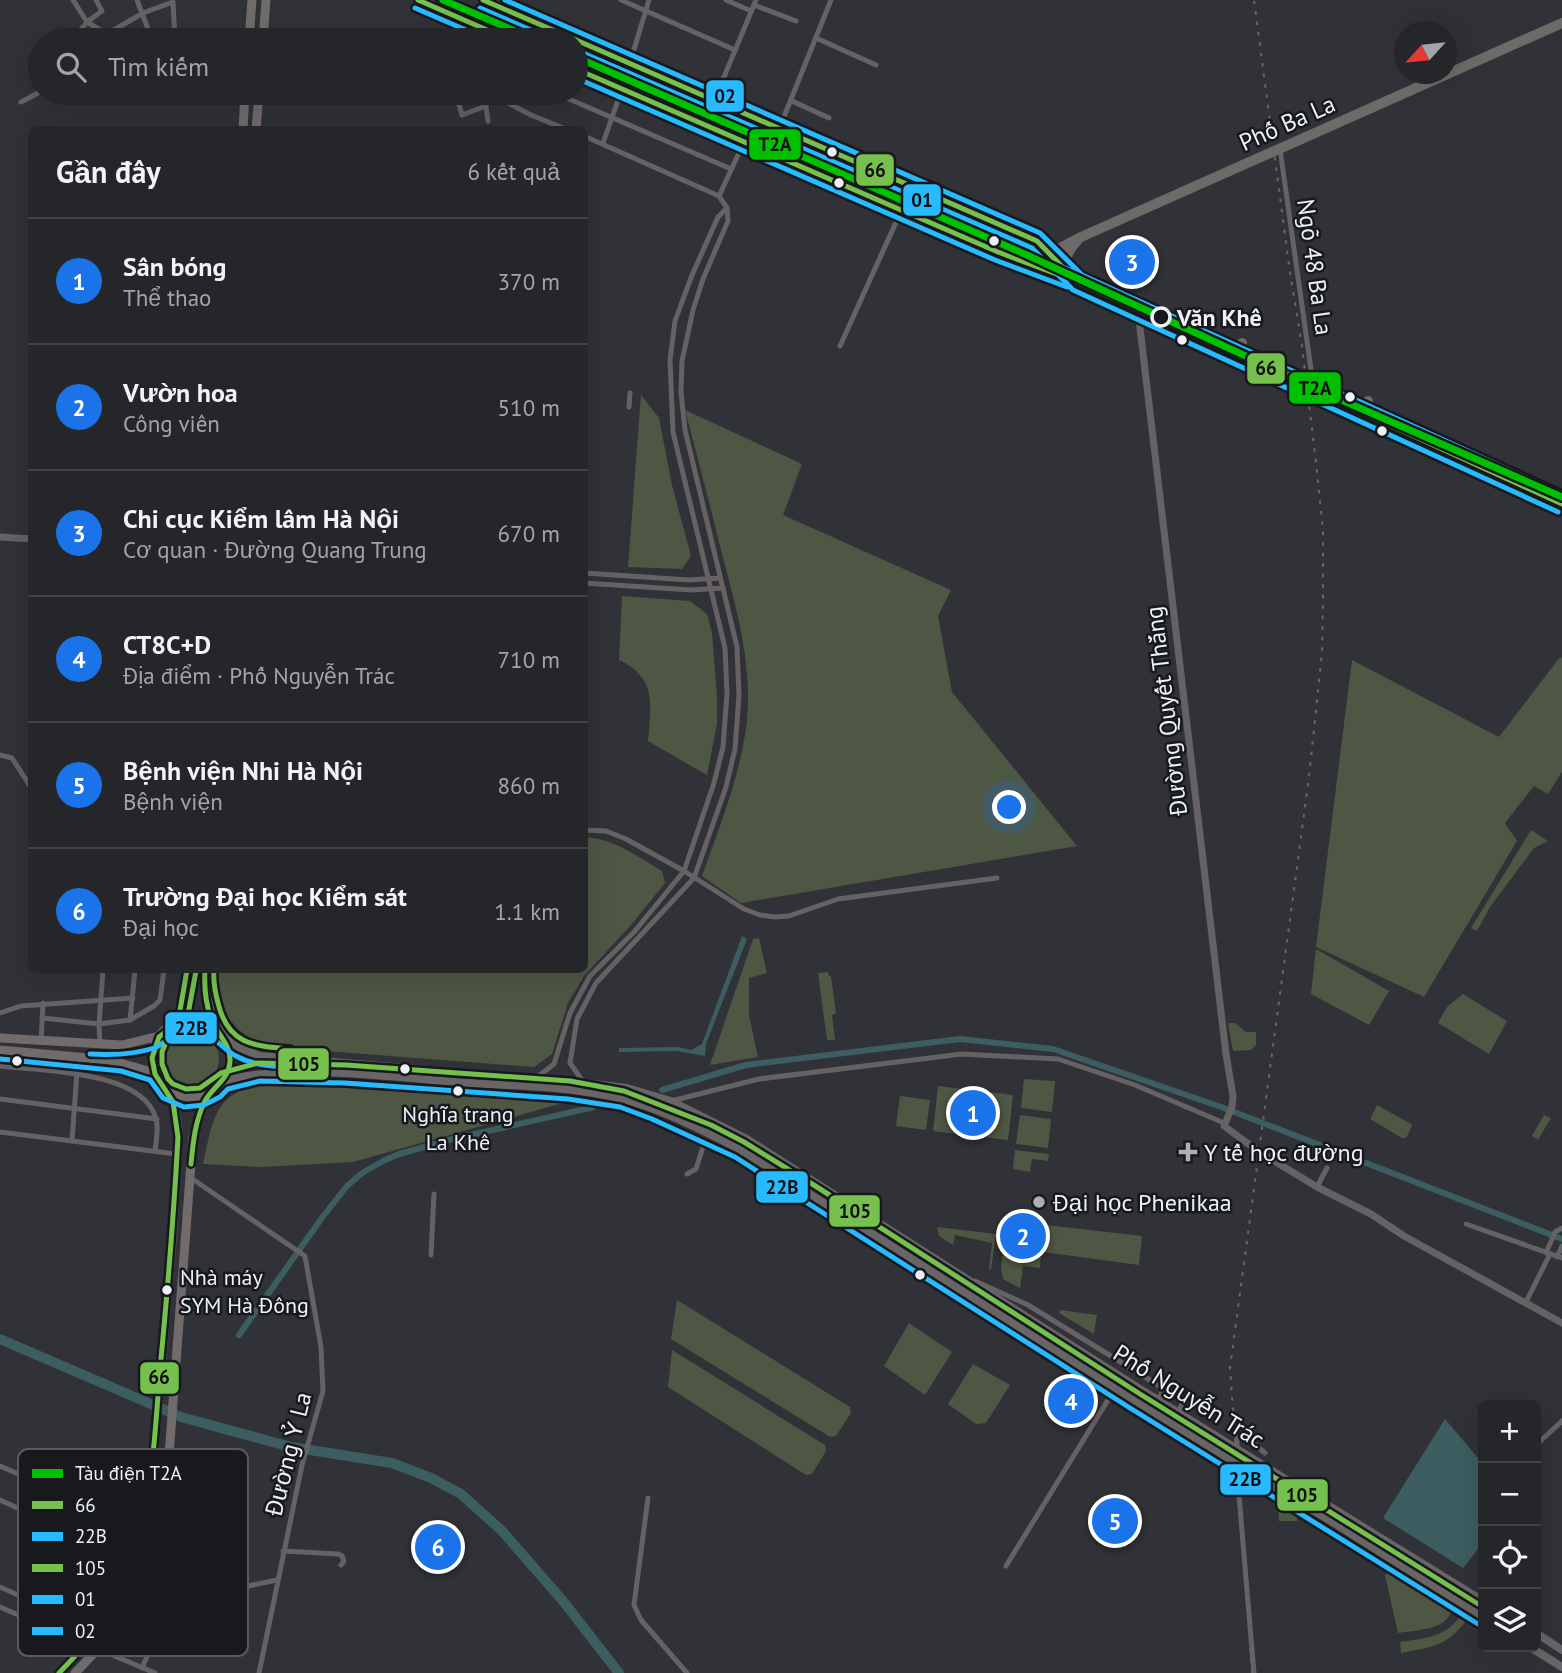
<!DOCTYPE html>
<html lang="vi">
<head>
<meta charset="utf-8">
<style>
  :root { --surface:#242629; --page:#2c2e31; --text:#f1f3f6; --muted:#a3a5a8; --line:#414346; --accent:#1a73e8 }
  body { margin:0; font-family:"PT Sans",sans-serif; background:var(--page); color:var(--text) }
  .controls { position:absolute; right:21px; bottom:21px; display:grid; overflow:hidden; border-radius:10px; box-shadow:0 7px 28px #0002 }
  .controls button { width:63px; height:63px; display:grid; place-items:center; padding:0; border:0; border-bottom:2px solid var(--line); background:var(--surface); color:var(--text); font:35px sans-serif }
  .compass { position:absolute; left:1394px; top:21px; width:63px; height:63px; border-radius:50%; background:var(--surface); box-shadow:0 7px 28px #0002; rotate:243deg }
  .you { position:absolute; left:1010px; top:808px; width:24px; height:24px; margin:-18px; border:5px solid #fff; border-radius:50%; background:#1a73e8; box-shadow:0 0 0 10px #1a73e833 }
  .badge { display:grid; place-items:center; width:46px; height:46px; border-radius:50%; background:var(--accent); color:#fff; font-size:23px; font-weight:700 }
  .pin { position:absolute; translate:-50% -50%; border:4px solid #fff; box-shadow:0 2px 7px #0006 }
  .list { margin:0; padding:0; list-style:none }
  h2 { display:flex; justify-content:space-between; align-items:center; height:91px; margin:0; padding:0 28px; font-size:30px }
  h2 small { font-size:23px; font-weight:400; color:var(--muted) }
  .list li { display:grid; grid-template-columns:46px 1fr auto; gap:21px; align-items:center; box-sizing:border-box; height:126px; padding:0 28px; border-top:2px solid var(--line) }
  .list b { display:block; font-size:26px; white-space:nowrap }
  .list p { margin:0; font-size:23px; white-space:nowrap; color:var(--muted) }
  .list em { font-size:23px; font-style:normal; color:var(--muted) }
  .icon { flex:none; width:38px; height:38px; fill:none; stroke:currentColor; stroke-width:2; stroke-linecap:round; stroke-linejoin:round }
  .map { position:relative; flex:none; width:1562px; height:1673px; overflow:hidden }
  .search { position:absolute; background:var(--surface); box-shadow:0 7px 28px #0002; left:28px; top:28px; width:560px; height:77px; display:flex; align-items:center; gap:18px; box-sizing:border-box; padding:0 24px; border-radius:38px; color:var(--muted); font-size:26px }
  .panel { position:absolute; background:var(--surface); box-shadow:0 7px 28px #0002; left:28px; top:126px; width:560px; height:847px; border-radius:10px }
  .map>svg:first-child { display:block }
  .green { fill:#4e5644 }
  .water { fill:#3c5e60 }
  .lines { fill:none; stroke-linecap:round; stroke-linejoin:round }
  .canal { stroke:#3c5e60; stroke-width:6 }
  .river { stroke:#3c5e60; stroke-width:10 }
  .minor { stroke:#666264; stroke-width:5 }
  .tertiary { stroke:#666264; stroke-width:7 }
  .secondary { stroke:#696465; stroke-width:8 }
  .primary { stroke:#716b6c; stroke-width:9 }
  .trunk { stroke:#6f6a6a; stroke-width:10 }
  .rail { stroke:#68686a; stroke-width:2; stroke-dasharray:3.5 7; stroke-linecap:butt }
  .secondary-bridge { stroke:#696465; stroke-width:8 }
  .bus-1-casing { stroke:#17191d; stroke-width:10 }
  .bus-2-casing { stroke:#17191d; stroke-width:10 }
  .bus-3-casing { stroke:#17191d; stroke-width:10 }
  .bus-4-casing { stroke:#17191d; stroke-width:10 }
  .bus-5-casing { stroke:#17191d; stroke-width:10 }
  .bus-1 { stroke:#76c04d; stroke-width:5 }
  .bus-2 { stroke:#27baff; stroke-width:5 }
  .bus-3 { stroke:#76c04d; stroke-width:5 }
  .bus-4 { stroke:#27baff; stroke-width:5 }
  .bus-5 { stroke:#27baff; stroke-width:5 }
  .metro-1-casing { stroke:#17191d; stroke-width:12 }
  .metro-1 { stroke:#00c000; stroke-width:7 }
  .bus-dot { fill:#eef1f7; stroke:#17191d; stroke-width:2.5 }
  .stop-dot { fill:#17191d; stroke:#eef1f7; stroke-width:3.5 }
  .poi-dot { fill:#acaeb4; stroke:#17191d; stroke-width:2.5 }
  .labels { text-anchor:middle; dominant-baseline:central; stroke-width:5; stroke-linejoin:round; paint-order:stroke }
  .bus-label { font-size:22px; fill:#eef1f7; stroke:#17191d }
  .street-label { font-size:24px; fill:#eef1f7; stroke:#17191d }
  .stop-label { font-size:24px; font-weight:bold; fill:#eef1f7; stroke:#17191d; text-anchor:start }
  .poi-label { font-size:24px; fill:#eef1f7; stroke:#17191d; text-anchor:start }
  .key { fill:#17191d; stroke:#585a5e; stroke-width:2 }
  .key-label { font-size:19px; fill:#eef1f7 }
  .line-badge { stroke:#17191d; stroke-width:2.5 }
  .pale-badge-label { font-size:19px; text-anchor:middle; font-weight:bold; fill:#111 }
</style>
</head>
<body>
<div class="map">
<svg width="1562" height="1673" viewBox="0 0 1562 1673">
  <rect width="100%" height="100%" fill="#303237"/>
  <g class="green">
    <path d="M641,395L659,418L672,485L691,556L682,569L628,567Z"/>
    <path d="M685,410L802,464L783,515L951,590L938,616L952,692L1077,846L741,903L702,876C719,828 739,779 746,728C754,669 737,611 722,554C710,506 698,458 685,410Z"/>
    <path d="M622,596L690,601L707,614L712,633L717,697V724L707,775L648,741C651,704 657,678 619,660Z"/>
    <path d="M1560,657L1562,658V772L1548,794L1534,786L1505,823L1517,841L1424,997L1316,947L1352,660L1499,737Z"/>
    <path d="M1531,830L1548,841L1534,848L1490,907L1477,931L1471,928Z"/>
    <path d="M585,837C614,839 637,856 662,871L665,883L632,924L584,976L568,1003L552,1054L534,1067L273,1047C234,1037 216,1009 214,970H584Z"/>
    <path d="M759,938L767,973L749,978V1015L758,1057L710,1065L753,939Z"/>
    <path d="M1316,949L1389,991L1369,1025L1311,994Z"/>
    <path d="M828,972L829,976H831L836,1013L832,1015L835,1040H827L818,973Z"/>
    <path d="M1463,994L1507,1021L1489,1054L1438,1023L1447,1007Z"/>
    <path d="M1228,1023H1235L1246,1032H1256V1045L1251,1050L1233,1051Z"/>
    <circle cx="192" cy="1059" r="27"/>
    <path d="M1024,1079L1055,1081L1052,1112L1021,1108Z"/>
    <path d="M266,1083H286L563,1103L353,1162L261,1167L203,1164C213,1119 214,1092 266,1083Z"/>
    <path d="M938,1086L1013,1095L1008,1140L933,1131Z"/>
    <path d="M900,1096L930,1100L926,1130L896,1126Z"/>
    <path d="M1377,1105L1411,1124L1412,1126L1406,1138H1402L1370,1119Z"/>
    <path d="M1020,1115L1051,1119L1048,1148L1016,1144Z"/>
    <path d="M1544,1115L1551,1118L1538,1140L1532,1136Z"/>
    <path d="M1015,1150L1049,1154L1048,1161L1032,1159L1030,1172L1013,1169Z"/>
    <path d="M1046,1225L1142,1236L1139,1265L1043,1252Z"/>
    <path d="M1017,1226L1031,1228L1029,1246L1014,1244Z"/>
    <path d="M937,1227L996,1234L991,1270L989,1268L992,1243L955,1235L953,1245L939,1236Z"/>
    <path d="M1003,1249L1041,1257L1040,1268L1023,1266L1020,1288L1003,1279L1001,1269Z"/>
    <path d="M677,1300L850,1407L851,1413L836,1436L830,1437L671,1339Z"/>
    <path d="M1060,1310L1097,1315L1094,1334L1059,1313Z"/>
    <path d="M909,1323L952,1352L925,1395L884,1366Z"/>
    <path d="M672,1350L825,1445L826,1451L812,1474L806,1475L668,1387Z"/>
    <path d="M973,1364L1010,1385L986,1423L976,1424L948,1404Z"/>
    <path d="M1278,1504L1297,1516V1521H1279Z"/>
    <path d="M1389,1573L1451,1612C1443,1631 1416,1630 1398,1633L1385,1575Z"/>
    <path d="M1459,1618L1465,1622C1446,1647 1430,1647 1401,1653L1400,1642C1423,1638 1444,1638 1459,1618Z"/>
  </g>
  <g class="water">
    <path d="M742,936L747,939L706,1044L705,1056L677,1051L619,1052V1048L677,1047L691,1050L702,1044Z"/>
    <path d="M1445,1419L1483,1464V1543L1463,1568L1383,1518Z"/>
  </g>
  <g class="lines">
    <g class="canal">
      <path d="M662,1090L746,1065L960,1039L1053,1049L1224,1108L1562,1239"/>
      <path d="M239,1335L324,1215L347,1186L362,1173L383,1161L399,1154L453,1139L594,1107"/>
    </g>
    <path class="river" d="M0,1339L181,1417L291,1447L392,1463L431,1478L461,1494L502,1531L563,1601L619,1673"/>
    <g class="minor">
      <path d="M73,0L87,22L107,34L112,40"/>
      <path d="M137,0L152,40"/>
      <path d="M621,0L735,50"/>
      <path d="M726,0L751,11"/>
      <path d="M754,5L796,21"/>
      <path d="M473,24L477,40"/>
      <path d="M107,34L143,13L173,2L175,40"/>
      <path d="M816,38L876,65"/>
      <path d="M72,40L87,22L102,11L96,0"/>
      <path d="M475,93L457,97L462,115L486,106"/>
      <path d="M484,93L488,121"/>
      <path d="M489,93L531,115L568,130"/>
      <path d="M555,93L731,169"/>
      <path d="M714,101L756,0"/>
      <path d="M792,101L829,118"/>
      <path d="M21,102L40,92"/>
      <path d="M779,129L831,0"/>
      <path d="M603,143L622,89L649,0"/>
      <path d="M1280,149L1314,391"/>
      <path d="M719,196L744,142"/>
      <path d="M840,346L912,187"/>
      <path d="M629,407L630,393"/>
      <path d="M584,573L689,580L720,578"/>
      <path d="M584,583L691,590L723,588"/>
      <path d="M0,755L12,758L32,789"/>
      <path d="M584,830L606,831L626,839L684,871L744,909L760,915L775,917L789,916L838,899L997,878"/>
      <path d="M0,1013L21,1006L133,998"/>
      <path d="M42,1018L99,1024L130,1020L154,1006L160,1000L164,970"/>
      <path d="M130,1020L135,970"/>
      <path d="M41,1042L43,1003"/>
      <path d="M100,1045L99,1024L103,970"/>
      <path d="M0,1066C40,1071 144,1070 156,1119C159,1128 156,1141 155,1151"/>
      <path d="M536,1078L554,1064L570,1013L590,976L634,932L684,871L714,783L723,747L727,694L725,648L673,432L670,360L675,321L692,275L718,217L727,208"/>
      <path d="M584,1083L570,1063L577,1019L596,983L694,878L726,787L735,749L739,695L737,647L685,430L681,392L682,361L693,310L703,279L728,221L727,208L719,196L584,136"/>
      <path d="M0,1099L157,1119"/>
      <path d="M671,1101L759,1079L962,1054L1058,1059L1135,1085L1224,1123"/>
      <path d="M0,1132L176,1154"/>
      <path d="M72,1141L78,1057"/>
      <path d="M687,1174L696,1169L703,1147"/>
      <path d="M191,1178L305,1256L321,1347L323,1391L302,1465L259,1673"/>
      <path d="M1317,1187L1327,1168"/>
      <path d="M1466,1224L1562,1258"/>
      <path d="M1546,1253L1555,1232L1562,1228"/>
      <path d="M431,1255L434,1194"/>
      <path d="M1557,1257L1562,1246"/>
      <path d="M975,1281L1028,1305L1184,1401L1168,1430L1016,1335L1009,1323"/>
      <path d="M1526,1302L1550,1254"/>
      <path d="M1152,1412L1164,1389"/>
      <path d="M1536,1445L1562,1421"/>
      <path d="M0,1466L142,1528"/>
      <path d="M1238,1474L1270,1496"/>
      <path d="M648,1498L634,1605L641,1620L687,1673"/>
      <path d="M0,1500L46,1521"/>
      <path d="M283,1551L338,1554L342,1556L344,1561L341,1565"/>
      <path d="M1006,1566L1111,1395"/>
      <path d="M180,1580L205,1595L277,1580"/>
      <path d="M0,1587L98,1630"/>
      <path d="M0,1607L85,1644"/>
      <path d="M98,1649L155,1673"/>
      <path d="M142,1668L193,1550"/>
      <path d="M1254,1673L1237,1472V1438L1248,1439L1265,1453"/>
    </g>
    <g class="tertiary">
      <path d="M1138,311L1226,1054L1233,1096L1232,1107L1224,1126L1258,1151L1317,1187L1371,1214L1404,1236L1562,1323"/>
      <path d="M0,537L32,539"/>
    </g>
    <g class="secondary">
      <path d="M224,1037L238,1047L260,1056L584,1083L627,1088L671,1101L745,1138L1135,1386"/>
      <path d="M224,1081C294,1062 395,1078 468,1083C518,1086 572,1086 621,1099C662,1109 702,1130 739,1149L1135,1401"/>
      <path d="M1337,1511L1483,1601"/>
      <path d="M1339,1526L1483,1617"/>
      <path d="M1536,1633L1562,1650"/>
      <path d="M1530,1647L1562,1667"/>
    </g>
    <g class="primary">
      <path d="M249,40L252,0"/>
      <path d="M263,40L266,0"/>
      <path d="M243,130L245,93"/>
      <path d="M256,130L259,93"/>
      <path d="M205,970V989L215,1028"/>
      <path d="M178,1022L187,970"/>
      <path d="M0,1038L122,1045L159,1036"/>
      <path d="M0,1050L110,1060L155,1073"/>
      <path d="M59,1673L98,1630L118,1598L134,1560L150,1494L173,1229L178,1137C178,1122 175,1108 169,1094C162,1079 149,1070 153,1050C155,1038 165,1027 176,1022C246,995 251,1128 168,1091"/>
      <path d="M75,1673L98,1649L127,1607L150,1553L166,1495L193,1137L201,1111L209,1094"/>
    </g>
    <g class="trunk">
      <path d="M418,0L510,40"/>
      <path d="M483,0L1037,241L1075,279"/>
      <path d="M576,69L998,252L1077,282L1418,440L1562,504"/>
      <path d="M1030,264L1081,237L1562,23"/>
      <path d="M1071,273C1062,260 1068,251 1077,241"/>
      <path d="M1237,357L1242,343"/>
      <path d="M1363,414L1368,401"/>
    </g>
    <g class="rail">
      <path d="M1216,342L1252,353"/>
      <path d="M1252,1673L1230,1368L1309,777L1322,652L1323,601V531L1316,462L1302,346L1290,273L1254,0"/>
    </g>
    <g class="secondary-bridge">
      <path d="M1135,1386L1337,1511"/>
      <path d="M1135,1401L1339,1526"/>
    </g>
    <defs>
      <g id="bus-1">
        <path d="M418,0L510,40"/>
        <path d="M483,0L576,40"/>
        <path d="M576,40L1037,241L1077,282L1562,504"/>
        <path d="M576,69L998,252L1070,279"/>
        <path d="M191,1164C193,1143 195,1121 205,1101C213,1086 229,1080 230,1061C231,1046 219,1036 213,1023C206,1007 204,987 205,970"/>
        <path d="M59,1673C154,1579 150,1483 161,1359C168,1285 174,1211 178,1137L173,1102L155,1074L152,1058L159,1037L178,1022L187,970"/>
      </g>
      <g id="bus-2">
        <path d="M90,1054C110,1055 134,1055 154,1048C167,1043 177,1028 191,1028C210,1029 220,1048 236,1056C252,1065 271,1066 288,1067"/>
        <path d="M0,1059L121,1071L150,1080L163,1098L184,1107L204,1105L220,1097L228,1089L260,1081L345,1083L568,1099L620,1107L652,1119L735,1157L1130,1408L1478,1624"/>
      </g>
      <g id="bus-3">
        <path d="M214,970C213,982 215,992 218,1003C228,1044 252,1046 290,1049"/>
        <path d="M196,971L186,1025L166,1042L162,1052V1064L168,1079L173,1084L186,1089L200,1088L221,1073L258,1063L346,1065L570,1081L624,1091L711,1125L744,1142L817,1187L1140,1394L1483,1607"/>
      </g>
      <g id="bus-4">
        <path d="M415,8L489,40"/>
        <path d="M480,8L554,40"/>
        <path d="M576,50L1032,248L1073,290L1558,512"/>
        <path d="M576,78L995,260L1067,287"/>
      </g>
      <g id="bus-5">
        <path d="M440,0L513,32"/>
        <path d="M505,0L1040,233L1082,275L1562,494"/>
        <path d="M579,61L1001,244L1073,271"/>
      </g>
    </defs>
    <use href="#bus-1" class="bus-1-casing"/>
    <use href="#bus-2" class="bus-2-casing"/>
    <use href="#bus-3" class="bus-3-casing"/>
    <use href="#bus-4" class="bus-4-casing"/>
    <use href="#bus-5" class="bus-5-casing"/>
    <use href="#bus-1" class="bus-1"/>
    <use href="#bus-2" class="bus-2"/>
    <use href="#bus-3" class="bus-3"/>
    <use href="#bus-4" class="bus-4"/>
    <use href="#bus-5" class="bus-5"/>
    <defs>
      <g id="metro-1">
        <path d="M443,0L536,40"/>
        <path d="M576,57L1029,256L1337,398L1562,497"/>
      </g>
    </defs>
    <use href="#metro-1" class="metro-1-casing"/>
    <use href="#metro-1" class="metro-1"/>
  </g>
  <g class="bus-dot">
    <circle cx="832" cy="152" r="6"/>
    <circle cx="839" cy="183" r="6"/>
    <circle cx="994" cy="241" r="6"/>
    <circle cx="1182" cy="340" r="6"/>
    <circle cx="1350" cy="397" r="6"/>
    <circle cx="1382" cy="431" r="6"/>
    <circle cx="17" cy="1061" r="6"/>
    <circle cx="405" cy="1069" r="6"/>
    <circle cx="458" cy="1091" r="6"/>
    <circle cx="920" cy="1275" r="6"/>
    <circle cx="167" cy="1290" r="6"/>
  </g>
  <circle class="stop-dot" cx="1161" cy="317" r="9"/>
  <g class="poi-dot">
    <path d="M1184.5 1141.5h7v7h7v7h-7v7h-7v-7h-7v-7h7z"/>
    <circle cx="1039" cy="1202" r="7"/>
  </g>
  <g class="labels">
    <g class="bus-label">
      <text x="458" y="1114">Nghĩa trang<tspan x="458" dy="28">La Khê</tspan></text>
      <text x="180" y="1277" text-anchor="start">Nhà máy<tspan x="180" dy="28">SYM Hà Đông</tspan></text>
    </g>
    <g class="street-label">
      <text transform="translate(1287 123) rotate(-24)">Phố Ba La</text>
      <text transform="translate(1315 267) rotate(82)">Ngõ 48 Ba La</text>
      <text transform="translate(1166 711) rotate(-97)">Đường Quyết Thắng</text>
      <text transform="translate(1189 1396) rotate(32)">Phố Nguyễn Trác</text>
      <text transform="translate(288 1454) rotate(-76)">Đường Ỷ La</text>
    </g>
    <g class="stop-label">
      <text x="1177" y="317">Văn Khê</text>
    </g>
    <g class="poi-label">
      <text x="1204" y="1152">Y tế học đường</text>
      <text x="1053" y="1202">Đại học Phenikaa</text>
    </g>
  </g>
  <rect x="18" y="1449" width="230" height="207" rx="10" class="key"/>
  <rect x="32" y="1469" width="31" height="9" fill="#00c000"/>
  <rect x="32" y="1501" width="31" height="8" fill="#76c04d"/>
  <rect x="32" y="1532" width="31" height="9" fill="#27baff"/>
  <rect x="32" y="1564" width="31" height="8" fill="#76c04d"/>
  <rect x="32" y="1595" width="31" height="9" fill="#27baff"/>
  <rect x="32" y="1627" width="31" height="8" fill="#27baff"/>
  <g class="key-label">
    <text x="75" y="1480">Tàu điện T2A</text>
    <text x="75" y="1512">66</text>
    <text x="75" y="1543">22B</text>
    <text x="75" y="1575">105</text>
    <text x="75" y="1606">01</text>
    <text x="75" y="1638">02</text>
  </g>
  <g class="line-badge">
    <rect x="705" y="79" width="40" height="34" rx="7" fill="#27baff"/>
    <rect x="748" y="128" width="54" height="33" rx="7" fill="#00c000"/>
    <rect x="855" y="153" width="40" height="34" rx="7" fill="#76c04d"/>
    <rect x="902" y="183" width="40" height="34" rx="7" fill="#27baff"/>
    <rect x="1246" y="352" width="40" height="33" rx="7" fill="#76c04d"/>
    <rect x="1288" y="371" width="54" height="34" rx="7" fill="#00c000"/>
    <rect x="164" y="1011" width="54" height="34" rx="7" fill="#27baff"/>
    <rect x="277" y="1047" width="53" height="34" rx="7" fill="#76c04d"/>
    <rect x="755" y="1170" width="54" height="34" rx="7" fill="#27baff"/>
    <rect x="828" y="1194" width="53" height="34" rx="7" fill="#76c04d"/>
    <rect x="139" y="1361" width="41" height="34" rx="7" fill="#76c04d"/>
    <rect x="1219" y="1463" width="53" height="33" rx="7" fill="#27baff"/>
    <rect x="1276" y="1478" width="53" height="34" rx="7" fill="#76c04d"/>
  </g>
  <g class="pale-badge-label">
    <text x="725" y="103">02</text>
    <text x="775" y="151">T2A</text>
    <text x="875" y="177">66</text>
    <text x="922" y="207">01</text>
    <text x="1266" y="375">66</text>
    <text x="1315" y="395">T2A</text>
    <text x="191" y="1035">22B</text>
    <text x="304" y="1071">105</text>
    <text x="782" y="1194">22B</text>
    <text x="855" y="1218">105</text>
    <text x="159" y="1384">66</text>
    <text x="1245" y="1486">22B</text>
    <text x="1302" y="1502">105</text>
  </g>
</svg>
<div class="controls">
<button>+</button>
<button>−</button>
<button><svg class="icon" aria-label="locate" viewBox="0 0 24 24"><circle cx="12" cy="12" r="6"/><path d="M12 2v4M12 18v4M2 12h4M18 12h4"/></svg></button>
<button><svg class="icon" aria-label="layers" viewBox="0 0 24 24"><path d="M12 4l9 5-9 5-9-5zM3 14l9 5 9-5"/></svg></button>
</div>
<svg class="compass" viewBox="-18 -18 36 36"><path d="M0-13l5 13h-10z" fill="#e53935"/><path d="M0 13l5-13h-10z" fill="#a3a5a8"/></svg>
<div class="you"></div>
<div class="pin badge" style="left:973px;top:1113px">1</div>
<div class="pin badge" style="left:1023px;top:1236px">2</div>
<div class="pin badge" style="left:1132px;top:262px">3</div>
<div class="pin badge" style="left:1071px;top:1401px">4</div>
<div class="pin badge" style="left:1115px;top:1521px">5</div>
<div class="pin badge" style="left:438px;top:1547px">6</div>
<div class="search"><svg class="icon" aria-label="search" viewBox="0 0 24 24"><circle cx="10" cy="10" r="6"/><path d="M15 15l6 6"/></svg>Tìm kiếm</div>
<section class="panel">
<h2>Gần đây<small>6 kết quả</small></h2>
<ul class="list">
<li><span class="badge">1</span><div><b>Sân bóng</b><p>Thể thao</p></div><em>370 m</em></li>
<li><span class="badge">2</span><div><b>Vườn hoa</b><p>Công viên</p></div><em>510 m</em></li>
<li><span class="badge">3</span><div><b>Chi cục Kiểm lâm Hà Nội</b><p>Cơ quan · Đường Quang Trung</p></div><em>670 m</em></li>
<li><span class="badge">4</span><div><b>CT8C+D</b><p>Địa điểm · Phố Nguyễn Trác</p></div><em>710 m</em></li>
<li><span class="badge">5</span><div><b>Bệnh viện Nhi Hà Nội</b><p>Bệnh viện</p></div><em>860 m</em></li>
<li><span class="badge">6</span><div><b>Trường Đại học Kiểm sát</b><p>Đại học</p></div><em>1.1 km</em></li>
</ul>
</section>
</div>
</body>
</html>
